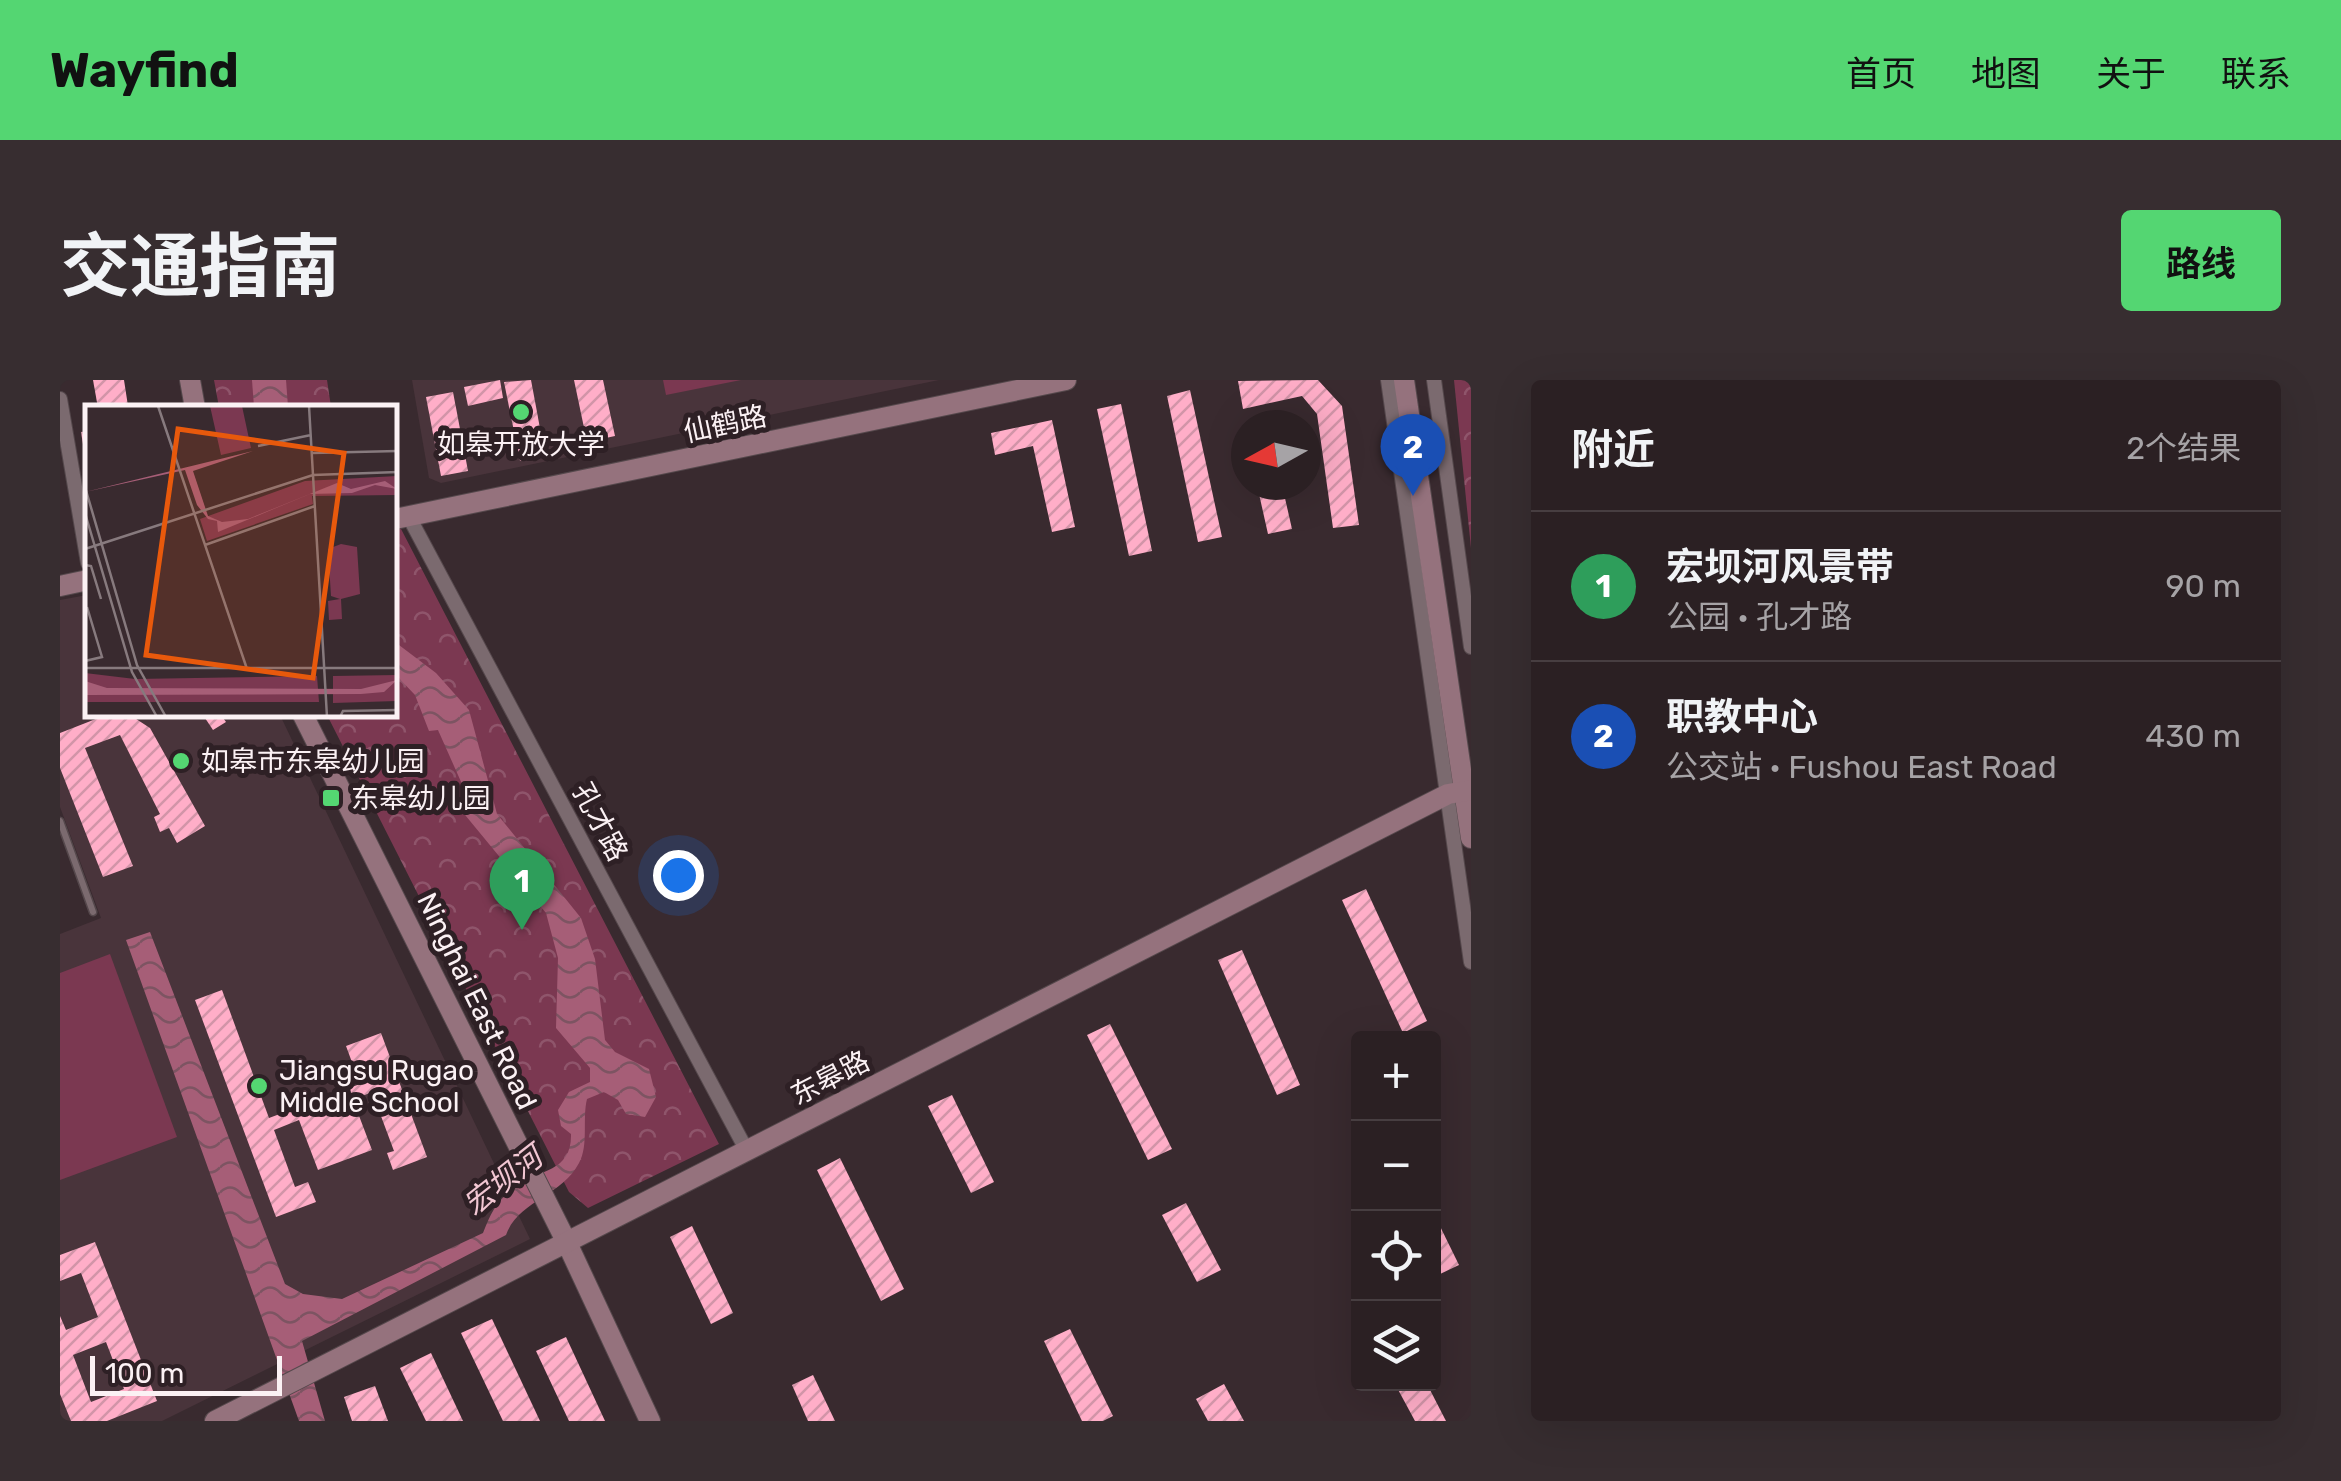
<!DOCTYPE html>
<html lang="zh">
<head>
<meta charset="utf-8">
<style>
  :root { --surface:#2b2023; --page:#372d30; --text:#f1f3f6; --muted:#a6a3a6; --line:#473e41; --accent:#54d672 }
  body { margin:0; font-family:Rubik,"Noto Sans SC",sans-serif; background:var(--page); color:var(--text) }
  .controls { position:absolute; right:30px; bottom:30px; display:grid; overflow:hidden; border-radius:10px; box-shadow:0 10px 40px #0002 }
  .controls button { width:90px; height:90px; display:grid; place-items:center; padding:0; border:0; border-bottom:2px solid var(--line); background:var(--surface); color:var(--text); font:50px sans-serif }
  .compass { position:absolute; left:1171px; top:30px; width:90px; height:90px; border-radius:50%; background:var(--surface); box-shadow:0 10px 40px #0002; rotate:262deg }
  .scale { position:absolute; left:30px; bottom:25px; width:192px; box-sizing:border-box; padding-left:10px; border:5px solid #fbf1f4; border-top:0; font-size:28px; line-height:35px; white-space:nowrap; color:#fbf1f4; -webkit-text-stroke:8px #2e2025; paint-order:stroke }
  .you { position:absolute; left:618px; top:495px; width:35px; height:35px; margin:-25px; border:8px solid #fff; border-radius:50%; background:#1a73e8; box-shadow:0 0 0 15px #1a73e833 }
  .badge { display:grid; place-items:center; width:65px; height:65px; border-radius:50%; background:var(--accent); color:#fff; font-size:32px; font-weight:700 }
  .pin { position:absolute; translate:-50% -82px; filter:drop-shadow(0 2px 5px #0008) }
  .pin::after { content:''; position:absolute; top:52px; width:35px; height:30px; background:inherit; clip-path:polygon(0 0,100% 0,50% 100%) }
  .list { margin:0; padding:0; list-style:none }
  h2 { display:flex; justify-content:space-between; align-items:center; height:130px; margin:0; padding:0 40px; font-size:42px }
  h2 small { font-size:32px; font-weight:400; color:var(--muted) }
  .list li { display:grid; grid-template-columns:65px 1fr auto; gap:30px; align-items:center; box-sizing:border-box; height:150px; padding:0 40px; border-top:2px solid var(--line) }
  .list b { display:block; font-size:38px; white-space:nowrap }
  .list p { margin:0; font-size:32px; white-space:nowrap; color:var(--muted) }
  .list em { font-size:32px; font-style:normal; color:var(--muted) }
  .icon { flex:none; width:55px; height:55px; fill:none; stroke:currentColor; stroke-width:2; stroke-linecap:round; stroke-linejoin:round }
  .map { position:relative; flex:none; width:1411px; height:1041px; overflow:hidden; border-radius:10px }
  header { display:flex; align-items:center; gap:60px; box-sizing:border-box; height:140px; padding:0 50px; background:var(--accent); color:#111 }
  header strong { font-size:48px }
  nav { display:flex; gap:55px; margin-inline-start:auto; font-size:35px }
  .intro { display:flex; align-items:center; justify-content:space-between; box-sizing:border-box; height:240px; padding:0 60px }
  h1 { margin:0; font-size:70px }
  .button { padding:25px 45px; border-radius:10px; background:var(--accent); color:#111; font-size:35px; font-weight:700 }
  main { display:flex; gap:60px; padding:0 60px }
  aside { flex:1; background:var(--surface); border-radius:10px; box-shadow:0 10px 40px #0002 }
  .map>svg:first-child { display:block }
  .built { fill:#49343b }
  .park { fill:url(#park-crowns) }
  .pitch { fill:#7b3851 }
  .water { fill:url(#water-waves) }
  .building { fill:url(#building-hatch); fill-rule:evenodd }
  .lines { fill:none; stroke-linecap:round; stroke-linejoin:round }
  .lane-casing { stroke:#55484c; stroke-width:9 }
  .street-casing { stroke:#55484c; stroke-width:16 }
  .secondary-casing { stroke:#55484c; stroke-width:22 }
  .lane { stroke:#7b6a6f; stroke-width:6 }
  .street { stroke:#7b6a6f; stroke-width:14 }
  .secondary { stroke:#95727d; stroke-width:20 }
  .poi-dot { fill:#54d672; stroke:#2e2025; stroke-width:4 }
  .labels { text-anchor:middle; dominant-baseline:central; stroke-width:10; stroke-linejoin:round; paint-order:stroke }
  .street-label { font-size:28px; fill:#fbf1f4; stroke:#2e2025 }
  .poi-label { font-size:28px; fill:#fbf1f4; stroke:#2e2025; text-anchor:start }
  .water-label { font-size:30px; font-style:italic; fill:#f2c7d3; stroke:#2e2025 }
  .inset-road { fill:none; stroke:#877a7e; stroke-width:2.5 }
  .view { fill:#e8590c; fill-opacity:0.15; stroke:#e8590c; stroke-width:5 }
  .inset-edge { fill:none; stroke:#fbf1f4; stroke-width:5 }
</style>
</head>
<body>
<header>
<strong>Wayfind</strong>
<nav><a>首页</a><a>地图</a><a>关于</a><a>联系</a></nav>
</header>
<div class="intro"><h1>交通指南</h1><a class="button">路线</a></div>
<main>
<div class="map">
<svg width="1411" height="1041" viewBox="0 0 1411 1041">
  <defs>
    <pattern id="park-crowns" width="20" height="18" patternUnits="userSpaceOnUse" patternTransform="scale(2.5)"><rect width="20" height="18" fill="#7b3851"/><path d="M2 6a3 3 0 1 1 6 0M12 15a3 3 0 1 1 6 0" fill="none" stroke="#8f556b"/></pattern>
    <pattern id="water-waves" width="16" height="10" patternUnits="userSpaceOnUse" patternTransform="scale(2.5)"><rect width="16" height="10" fill="#a65e77"/><path d="M0 5q4-4 8 0t8 0" fill="none" stroke="#7d5462"/></pattern>
    <pattern id="building-hatch" width="6" height="6" patternUnits="userSpaceOnUse" patternTransform="scale(2.5)"><rect width="6" height="6" fill="#ffaec8"/><path d="M-1 1l2-2M0 6l6-6M5 7l2-2" fill="none" stroke="#d294a8"/></pattern>
  </defs>
  <rect width="100%" height="100%" fill="#392a2f"/>
  <g class="built">
    <path d="M352,0H879L381,103L369,98Z"/>
    <path d="M27,215L28,335H220L470,859L102,1041H0V554L41,538L0,427V220Z"/>
  </g>
  <g class="park">
    <path d="M154,0H267L271,27H159Z"/>
    <path d="M1394,0H1411V168Z"/>
    <path d="M340,147L659,764L528,828L509,812L267,335H335V149Z"/>
  </g>
  <g class="pitch">
    <path d="M603,0H681L606,15Z"/>
    <path d="M50,574L117,757L0,800V593Z"/>
  </g>
  <g class="water">
    <path d="M192,0H226L228,27H194Z"/>
    <path d="M335,262L376,293L409,330L437,434L521,538L535,579L545,660L555,672L589,689L596,717L585,737L566,734L558,720L544,712L527,719C522,739 529,765 519,783C502,816 458,821 446,855L242,961L265,1041H239L66,560L90,552L225,904L243,914L282,919L423,853C431,832 438,819 456,806C480,789 512,792 511,754L501,746L498,730L509,712L530,702V688L496,648L498,578L486,533L401,430L410,422L378,350L369,351L355,315L335,294Z"/>
  </g>
  <g class="building">
    <path d="M33,0H64L68,26L38,28Z"/>
    <path d="M440,0L443,18L408,26L404,7Z"/>
    <path d="M471,0L485,75L460,81L444,2Z"/>
    <path d="M514,0H543L555,56L527,62Z"/>
    <path d="M1258,0L1282,26L1299,145L1273,148L1257,34L1242,16L1183,29L1178,1Z"/>
    <path d="M1130,10L1162,157L1138,162L1107,16Z"/>
    <path d="M393,12L408,91L381,96L366,17Z"/>
    <path d="M1061,24L1092,171L1069,176L1037,29Z"/>
    <path d="M992,40L1015,147L992,152L973,66L935,75L931,53Z"/>
    <path d="M28,51V75L25,76L21,52Z"/>
    <path d="M1197,105H1222L1232,149L1208,154Z"/>
    <path d="M46,335H70L90,348L145,446L117,463L109,448L100,452L94,437L100,434L60,355L25,368L73,486L43,497L0,388V353Z"/>
    <path d="M143,335H161L166,342L153,350Z"/>
    <path d="M1306,509L1367,641L1343,653L1282,520Z"/>
    <path d="M1182,570L1240,705L1217,715L1158,580Z"/>
    <path d="M162,610L209,738L300,704L286,666L321,653L367,777L333,790L327,773L334,771L312,712L293,720L312,770L258,790L239,740L214,750L235,807L248,802L256,822L216,837L135,620Z"/>
    <path d="M1050,644L1112,769L1088,780L1027,655Z"/>
    <path d="M892,715L934,802L911,813L868,726Z"/>
    <path d="M780,778L844,909L821,921L757,790Z"/>
    <path d="M1126,823L1161,890L1137,902L1102,835Z"/>
    <path d="M1374,834L1399,885L1378,895L1374,887Z"/>
    <path d="M632,846L673,933L651,944L610,857Z"/>
    <path d="M35,862L97,1021L47,1041H11L0,1014V936L6,950L38,937L21,893L0,901V875ZM46,962L64,1009L31,1022L13,975Z"/>
    <path d="M432,939L480,1041H443L401,953Z"/>
    <path d="M1010,949L1053,1036L1043,1041H1022L984,961Z"/>
    <path d="M506,957L545,1041H509L476,971Z"/>
    <path d="M371,973L403,1041H366L340,988Z"/>
    <path d="M753,995L775,1041H748L732,1005Z"/>
    <path d="M1164,1004L1184,1041H1148L1136,1019Z"/>
    <path d="M1335,1004H1367L1386,1041H1355Z"/>
    <path d="M315,1006L328,1041H292L284,1017Z"/>
  </g>
  <g class="lines">
    <defs>
      <path id="lane" d="M0,441L33,532"/>
      <g id="street">
        <path d="M1328,0L1411,582"/>
        <path d="M1374,0L1411,267"/>
        <path d="M0,19L28,183"/>
        <path d="M349,137L687,771"/>
      </g>
      <g id="secondary">
        <path d="M130,0L135,28"/>
        <path d="M1344,0L1411,458"/>
        <path d="M335,139L1006,0"/>
        <path d="M0,206L28,200"/>
        <path d="M243,335L507,863L590,1041"/>
        <path d="M155,1041L1388,414L1411,410"/>
      </g>
    </defs>
    <use href="#lane" class="lane-casing"/>
    <use href="#street" class="street-casing"/>
    <use href="#secondary" class="secondary-casing"/>
    <use href="#lane" class="lane"/>
    <use href="#street" class="street"/>
    <use href="#secondary" class="secondary"/>
  </g>
  <g class="poi-dot">
    <circle cx="461" cy="32" r="10"/>
    <circle cx="121" cy="381" r="10"/>
    <rect x="261" y="408" width="20" height="20" rx="5"/>
    <circle cx="199" cy="706" r="10"/>
  </g>
  <g class="labels">
    <g class="street-label">
      <text transform="translate(665 44) rotate(-12)">仙鹤路</text>
      <text transform="translate(540 442) rotate(62)">孔才路</text>
      <text transform="translate(417 621) rotate(64)">Ninghai East Road</text>
      <text transform="translate(770 698) rotate(-27)">东皋路</text>
    </g>
    <g class="poi-label">
      <text x="461" y="64" text-anchor="middle">如皋开放大学</text>
      <text x="141" y="381">如皋市东皋幼儿园</text>
      <text x="291" y="418">东皋幼儿园</text>
      <text x="219" y="690">Jiangsu Rugao<tspan x="219" dy="32">Middle School</tspan></text>
    </g>
    <g class="water-label">
      <text transform="translate(443 801) rotate(-38)">宏坝河</text>
    </g>
  </g>
  <g transform="translate(25 25)">
    <rect width="312" height="312" fill="#392a2f"/>
    <path d="M312,71V90L227,91L228,99L122,136L115,114L220,76ZM0,268L50,274L232,271L234,297H0ZM312,270V296L248,298V271Z" fill="#7b3851"/>
    <path d="M125,1H157L166,43L136,50ZM256,139L272,142L275,189L256,194L257,214L244,215L243,196L255,194L246,191L243,144Z" fill="#7b3851"/>
    <path d="M168,46L108,66L123,111L137,117L163,114L252,78L266,84L300,76L312,84L290,80L267,88L225,89L133,127L132,116L123,114L112,100L100,65L0,87ZM312,275L299,287L276,289L0,290V276L22,283L276,284Z" fill="#a65e77"/>
    <path class="inset-road" d="M73,1L162,264M224,1L242,312M173,41L226,30M227,48L313,46M0,82L52,260L81,312M0,108L47,267L72,312M120,140L230,101M0,144L228,70L313,67M0,160L6,161L16,194M0,256L17,252L2,202M0,263H313M255,312L258,306L313,305"/>
    <path class="view" d="M93,24L259,48L228,273L61,250Z"/>
    <rect width="312" height="312" class="inset-edge"/>
  </g>
</svg>
<div class="controls">
<button>+</button>
<button>−</button>
<button><svg class="icon" aria-label="locate" viewBox="0 0 24 24"><circle cx="12" cy="12" r="6"/><path d="M12 2v4M12 18v4M2 12h4M18 12h4"/></svg></button>
<button><svg class="icon" aria-label="layers" viewBox="0 0 24 24"><path d="M12 4l9 5-9 5-9-5zM3 14l9 5 9-5"/></svg></button>
</div>
<svg class="compass" viewBox="-18 -18 36 36"><path d="M0-13l5 13h-10z" fill="#e53935"/><path d="M0 13l5-13h-10z" fill="#a6a3a6"/></svg>
<div class="scale">100 m</div>
<div class="you"></div>
<div class="pin badge" style="left:462px;top:550px;background:#2e9e5b">1</div>
<div class="pin badge" style="left:1353px;top:116px;background:#1a4fb4">2</div>
</div>
<aside>
<h2>附近<small>2个结果</small></h2>
<ul class="list">
<li><span class="badge" style="background:#2e9e5b">1</span><div><b>宏坝河风景带</b><p>公园 · 孔才路</p></div><em>90 m</em></li>
<li><span class="badge" style="background:#1a4fb4">2</span><div><b>职教中心</b><p>公交站 · Fushou East Road</p></div><em>430 m</em></li>
</ul>
</aside>
</main>
</body>
</html>
